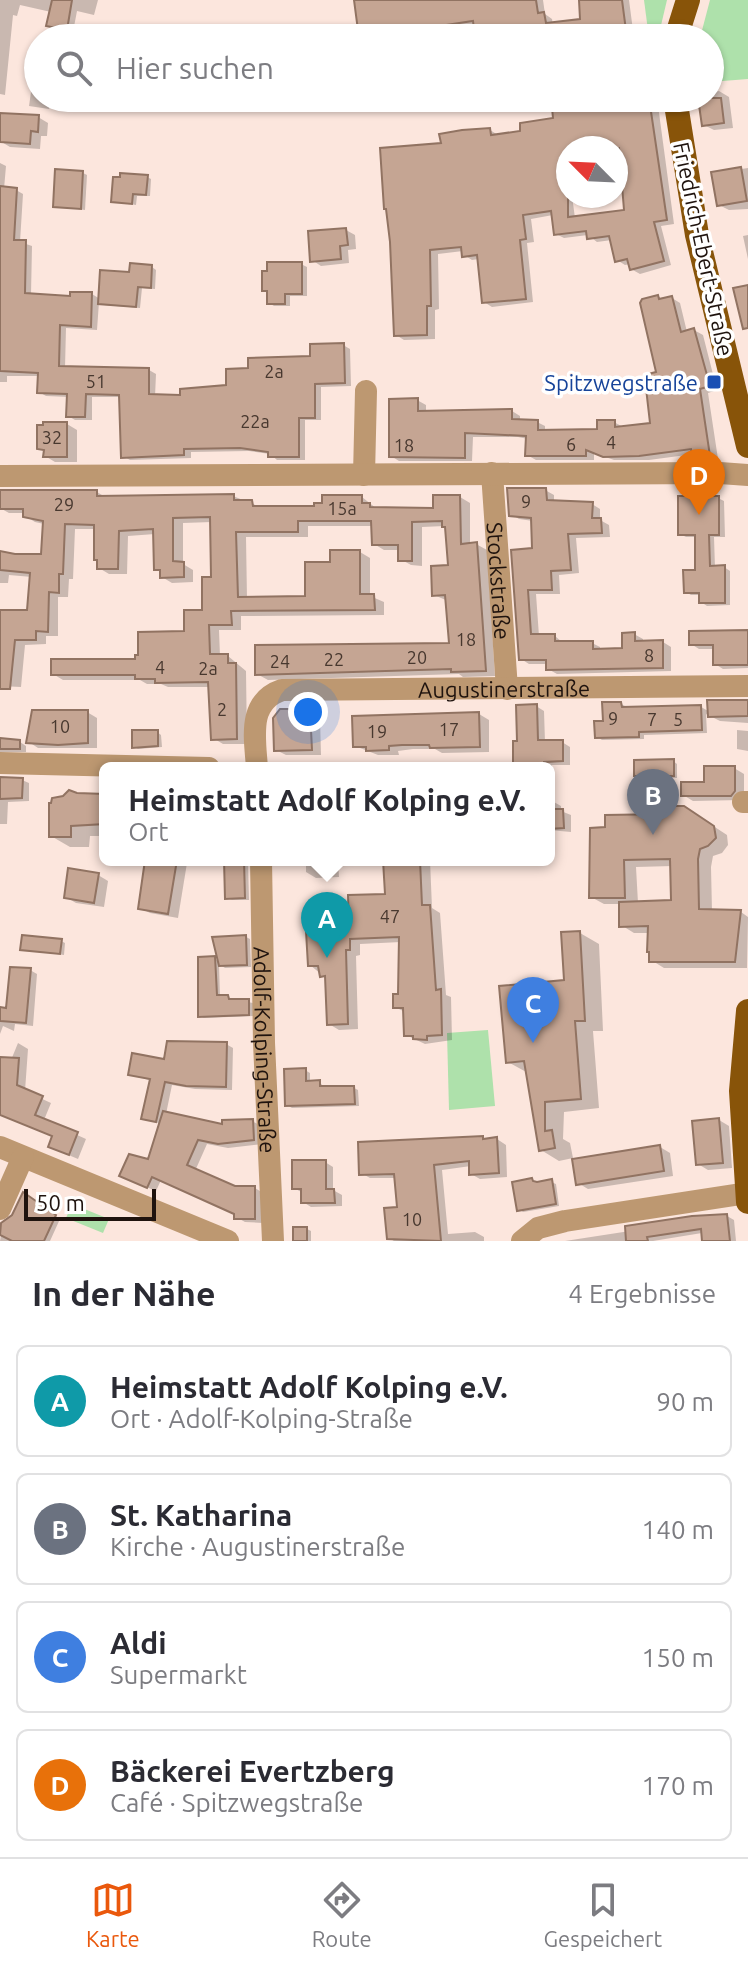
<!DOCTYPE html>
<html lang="de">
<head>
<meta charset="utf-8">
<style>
  :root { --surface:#fff; --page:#f7f7f7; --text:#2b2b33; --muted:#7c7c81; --line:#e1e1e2; --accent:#ea580c }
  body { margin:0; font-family:Ubuntu,sans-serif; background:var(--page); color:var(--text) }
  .compass { position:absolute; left:556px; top:136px; width:72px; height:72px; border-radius:50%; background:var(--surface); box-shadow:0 2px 6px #0004; rotate:294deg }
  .scale { position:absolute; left:24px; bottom:20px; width:132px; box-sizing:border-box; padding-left:8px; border:4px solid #1f130e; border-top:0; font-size:22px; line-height:28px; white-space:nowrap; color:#1f130e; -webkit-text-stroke:6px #fff; paint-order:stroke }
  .you { position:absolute; left:308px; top:712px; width:28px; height:28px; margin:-20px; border:6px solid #fff; border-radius:50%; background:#1a73e8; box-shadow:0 0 0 12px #1a73e833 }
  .badge { display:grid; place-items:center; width:52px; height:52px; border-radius:50%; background:var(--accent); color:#fff; font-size:26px; font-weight:700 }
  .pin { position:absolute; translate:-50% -66px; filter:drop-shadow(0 2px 4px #0008) }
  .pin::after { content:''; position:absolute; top:42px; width:28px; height:24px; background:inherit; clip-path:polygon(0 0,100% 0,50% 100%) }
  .popup { position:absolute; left:99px; top:762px; width:456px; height:104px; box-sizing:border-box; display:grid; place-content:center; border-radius:12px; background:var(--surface); filter:drop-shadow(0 2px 6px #0005); font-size:26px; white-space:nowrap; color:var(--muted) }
  .popup b { font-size:30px; color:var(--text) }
  .popup::after { content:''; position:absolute; left:50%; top:100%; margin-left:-16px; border:16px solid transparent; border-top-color:var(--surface) }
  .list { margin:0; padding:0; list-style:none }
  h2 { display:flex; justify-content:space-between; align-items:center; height:104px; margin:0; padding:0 32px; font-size:34px }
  h2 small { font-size:26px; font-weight:400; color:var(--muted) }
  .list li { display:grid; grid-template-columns:52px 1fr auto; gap:24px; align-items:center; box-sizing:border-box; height:112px; margin:0 16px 16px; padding:0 16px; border:2px solid var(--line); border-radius:12px }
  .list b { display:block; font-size:30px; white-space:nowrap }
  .list p { margin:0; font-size:26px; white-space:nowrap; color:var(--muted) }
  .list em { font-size:26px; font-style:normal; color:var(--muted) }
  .icon { flex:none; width:44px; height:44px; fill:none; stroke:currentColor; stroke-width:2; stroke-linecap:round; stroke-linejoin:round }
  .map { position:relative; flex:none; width:748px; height:1241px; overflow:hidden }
  .search { position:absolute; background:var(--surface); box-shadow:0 2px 6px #0004; left:24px; right:24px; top:24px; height:88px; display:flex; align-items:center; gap:20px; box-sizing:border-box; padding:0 28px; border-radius:44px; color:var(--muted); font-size:30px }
  .sheet { height:616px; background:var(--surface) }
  nav { display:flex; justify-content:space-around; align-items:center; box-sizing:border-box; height:112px; border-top:2px solid var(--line); background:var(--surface); font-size:22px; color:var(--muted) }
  nav a { display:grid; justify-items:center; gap:4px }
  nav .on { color:var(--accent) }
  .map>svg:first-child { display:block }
  .green { fill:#aee1ab }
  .shadow { fill:#0003; fill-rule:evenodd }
  .building { fill:#c5a593; stroke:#917362; stroke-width:2; fill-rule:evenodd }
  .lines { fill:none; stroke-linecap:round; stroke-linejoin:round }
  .minor { stroke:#bd9871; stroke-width:22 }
  .major { stroke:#885409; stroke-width:24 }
  .transit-dot { fill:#1a4fb4; stroke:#fff; stroke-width:3 }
  .labels { text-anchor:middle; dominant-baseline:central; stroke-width:7; stroke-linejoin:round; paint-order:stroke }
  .number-label { font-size:18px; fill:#48382f }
  .street-label { font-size:22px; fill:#1f130e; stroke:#fff }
  .transit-label { font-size:22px; fill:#164399; stroke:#fff; text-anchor:end }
</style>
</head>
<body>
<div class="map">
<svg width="748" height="1241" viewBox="0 0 748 1241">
  <rect width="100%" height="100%" fill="#fce6dd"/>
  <g class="green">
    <path d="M644,0H667L658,38H649Z"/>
    <path d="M710,0H748V79L710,82V38H700Z"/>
    <path d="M488,1030L495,1106L449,1110L447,1033Z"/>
    <path d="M72,1204L109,1219L103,1233L66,1218Z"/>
  </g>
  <g class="shadow">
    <path d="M0,0H98L94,15L77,11L73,32L48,25L51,12L20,5L17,16L13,15L5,95L0,94Z"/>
    <path d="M356,0H543L545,14L552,19L553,25L582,21L581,0H629L634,38H477L475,26L447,30L448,38H362Z"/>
    <path d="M719,91L729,97L733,128L714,130L704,125L700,98H710V93Z"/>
    <path d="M31,92H38V98H50L49,109L29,106Z"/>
    <path d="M553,98H657L674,224L661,226L671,265L640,274L631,269L630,264L625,265L617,260L612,240L597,242L588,235L564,238L556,234L553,215L531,219L534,242L527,243L533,302L492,307L484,302L479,259L472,260L464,255L463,251L438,254L439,309L435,310V339L404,340L396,335L388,209L443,145L490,130L498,135L522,133L555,119ZM568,148H616V165L623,164L626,212L575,218L572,196H568Z"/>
    <path d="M38,117L48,123L47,136H41L40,149L10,147L0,141Z"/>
    <path d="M0,163L6,166L4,189L16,190L23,194L20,242L32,246L31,295L72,299L92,294L100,299L131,274L152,267L156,270L155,289L142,288L140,308L104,305L99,302L97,330L66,328L65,368L149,370L156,374L155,397H182L228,387L250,370L312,358L343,345L350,349L351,386L321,387V420H305V460H277L270,454L249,451L191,452V458L130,460L123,456L121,397H92V420H75L68,416L69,397L46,396L39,392L40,376H7V382H0Z"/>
    <path d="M748,168V209L729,210L719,205L714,173Z"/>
    <path d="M83,173L87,175L85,210L55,206Z"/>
    <path d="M147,177L151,179L150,196H137L136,205L113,201L121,179Z"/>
    <path d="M346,230L355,235L356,249L348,250L349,263L321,266L312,260Z"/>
    <path d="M748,235V259L743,236Z"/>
    <path d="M301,264L307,267V296H290V306H274L269,303V293L264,290Z"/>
    <path d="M658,297L663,300L672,298L680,303L687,332L694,330L703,335L717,390L708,393L718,459L702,460L694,454L649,460H614L594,453V460H536L527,455L528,439L518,437H473L472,461H399L391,456L417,400L426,405V413L512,411L520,416V422H537L545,426V432L599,431L614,422L623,427L652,425L654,389L658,374Z"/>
    <path d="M67,424L77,430V462H55L45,456V452L39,448Z"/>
    <path d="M545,490L554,495V503L592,504L600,509V520L609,525L610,537L576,538L579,573L559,575L560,594H536L539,636H555L563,643H592L600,647V651L624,650L634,634L643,639V642H663L671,647V671L557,674L548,669V664H529L521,659L513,551L535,550L533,521L519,519L511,514Z"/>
    <path d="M0,492H97L107,498L233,496L263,508H316L362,497L377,509L435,510L460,497L470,503V545L476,544L487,550L495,676L463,677L459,674L268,680L257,674L451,645L448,601L434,595L450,567L447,528L445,526L422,527V566L411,565L400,559V550H384L374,544L373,526H308V537H246L247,599L307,598L332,564L360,552L370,558V596L384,602V615L241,616V630H219L220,656H228L246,671L247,744H223L213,738L210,687H168L161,684H147L140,680H63L53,674L137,661L186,633L204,612L213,579L212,522L183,523V564L193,570V582L172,583L162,577V572L156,569L155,534L128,536L127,574H109L99,568L96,529H75L73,579H69L68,597H58V636H46V644L25,645L21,687L0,686V612H29L32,577L9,575L8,583H0V554L43,556L44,524L35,522L25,516V513H9L0,508Z"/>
    <path d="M718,498L724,501L725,537H714L715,568L724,567L730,571V605L707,606L701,602V595H691L686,592L697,572V537H686L680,534Z"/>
    <path d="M748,632V668L723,669L715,664V649H699L691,644Z"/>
    <path d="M748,702V723L720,721L706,714L707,733L644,735V739L602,740L597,737L621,704L627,707H701L710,712Z"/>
    <path d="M536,706L544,711L545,742H562L570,747V765H552V801L561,806V811L571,815V832L549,830V768H498L497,764H515L519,743Z"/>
    <path d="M310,711L320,716L321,755H286L276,750Z"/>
    <path d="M87,712L97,718V748H38L29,742Z"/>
    <path d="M479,714L489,720V752L442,753L435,749H413L398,751L399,755H378L355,746Z"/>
    <path d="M737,730L748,731V751L737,749Z"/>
    <path d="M157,732L161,735L162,747L138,749L134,747Z"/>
    <path d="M0,741L20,742L26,746V752H0Z"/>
    <path d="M673,761L677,764V778L640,777L636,775Z"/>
    <path d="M734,768L744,774V797L741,800L693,801L683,795Z"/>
    <path d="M0,778L22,780L29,783V801L8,802L7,824H0Z"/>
    <path d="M77,795L105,796V836H90L89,847H70L51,836Z"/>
    <path d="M698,816L727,835L728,845L722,853L713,856L711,867L712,911L741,912L748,917L747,968H664L651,960L650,933H634L621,925V904H604L591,897L590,870ZM673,866V902L638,903L636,867Z"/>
    <path d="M147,860H182L187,863L178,918L150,913L140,908Z"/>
    <path d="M226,860L248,861L249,900H232L227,898Z"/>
    <path d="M306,860H338L339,877L316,878L306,872Z"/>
    <path d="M385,860H430L432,908L440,913L446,995L451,997L452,1040L425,1044L406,1035L405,1012L395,1007L400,996L401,942L360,944V955L356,956L358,1029L339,1030L329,1024L327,979L310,965L387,896Z"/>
    <path d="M98,875L108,881L104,907L76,903L66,897Z"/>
    <path d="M580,933L599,944L603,1031H593L599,1108L564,1112L563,1139L570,1143L573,1158L559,1161L541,1150L528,1073L508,1062L566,982Z"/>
    <path d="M246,937L250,939L251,967L225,968L219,964L220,997L253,1003V1016L204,1018L200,1016L215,959L220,961Z"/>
    <path d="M61,941L65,943L64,955L22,949Z"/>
    <path d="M30,970L37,974L33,1026L15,1024L14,1031L3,1026L0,1034V1009L8,1010Z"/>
    <path d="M18,1043L28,1049L25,1091L51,1103L44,1120L86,1139L78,1159L59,1151L54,1137L0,1114V1087Z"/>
    <path d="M226,1044L233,1048L232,1090L195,1089L172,1085L166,1114L224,1127L252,1121L261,1126L262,1144L228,1148L207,1144L195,1171L234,1188H255L263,1193V1223L245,1222L236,1217V1214L161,1180L156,1191L130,1180L149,1162L161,1124L143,1118L152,1081L130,1074Z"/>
    <path d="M305,1070L310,1073V1083L320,1082L324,1088H354L358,1090L359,1106L292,1108L287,1105Z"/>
    <path d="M719,1120L729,1126L732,1168L708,1170L698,1164Z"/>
    <path d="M497,1139L506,1145L507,1177L480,1179L471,1174V1166L442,1170L448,1234L475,1232L484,1237V1241H394L389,1238L399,1209L396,1178H370L361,1173Z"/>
    <path d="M660,1147L670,1153L673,1176L588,1189L578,1183Z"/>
    <path d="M325,1162L333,1167V1190L342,1195V1206L311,1207L303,1202V1193L294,1188Z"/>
    <path d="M551,1182L556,1184L559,1206L523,1212L519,1209L537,1184Z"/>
    <path d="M24,1195L60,1219L50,1241H0L3,1224L14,1217Z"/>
    <path d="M727,1216L734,1220L736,1241H703L702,1233L653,1241H565Z"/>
    <path d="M307,1229L311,1231V1241H295Z"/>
  </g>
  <g class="building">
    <path d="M52,0H72L67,30L46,26Z"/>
    <path d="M354,0H536L538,13L544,12L546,23L580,19L579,0H622L627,38H475L473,21L439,26L441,38H359Z"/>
    <path d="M551,98H649L667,220L654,222L664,261L630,270L627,259L615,262L609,236L587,239L586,231L554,235L551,211L523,215L526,239L520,240L526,299L482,303L477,255L462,257L461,247L430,250L431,306H427V335L394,336L390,242L386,209H384L380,148L441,143L439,134L462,130L490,128L491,135L520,131V123L553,118ZM568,148H619L624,210L568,217Z"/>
    <path d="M698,98H721L724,123L702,126Z"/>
    <path d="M0,113L39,115L38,132L31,131L30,144L0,142Z"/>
    <path d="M741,167L747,201L717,206L711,172Z"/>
    <path d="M55,169L83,171L81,209L53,207Z"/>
    <path d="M120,173L148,175L146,195L133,194L132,204L111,202L113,177H120Z"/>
    <path d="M0,186L17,188L14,240H26L25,293L70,296V292H92L91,327L60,325L59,366L149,368V394L180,395V389L226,385V369L248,368V358L310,356V344L344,343L345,383L315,384V418H299V457H268V452L240,448L184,449V455L121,458L119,395L86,394L85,417H66L67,394L37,393L38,373L0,371Z"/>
    <path d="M346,228L348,245L340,246L341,259L310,262L308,231Z"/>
    <path d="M267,262H302V294H285V304H267V291H262V271H267Z"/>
    <path d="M130,263L152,265L151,288L138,287L136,307L98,304L100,270L129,272Z"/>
    <path d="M748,285V328L743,329L733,288Z"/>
    <path d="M658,295L659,299L672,296L681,332L694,328L710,386L700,389L710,456H692L691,449L639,456L603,457L586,450V456H525L526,436L465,433V458L389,457V399L418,398V411L512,409V419L538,420V430L597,429V420H615V427L650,423L646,388L651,387L648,374L656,372L640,303L642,299Z"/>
    <path d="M43,422H67V457H43L44,450L37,449V425H43Z"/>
    <path d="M507,488H546L547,500L593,502L592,518H601L602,533L568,534L571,570L551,571L552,590H528L531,634H555V641H593V649L622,648V633L635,632V641L663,640V668L546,670V660H519L511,550L532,548L531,518L509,516Z"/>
    <path d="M0,490H97V496L234,494V500H252L253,506H314V503H322V495H362V503H370V507L433,508V495H460L461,544L477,542L486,671L451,672V669L255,675V645L449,643L445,595L432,596L431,566L448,565L445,527H442V521L412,522V561H398V545H372L371,521H298V532H236L238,597L305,596V562H330V550H360V594H374L375,610L231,611L232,625H209L210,654H228V663H236L237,739L211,740L208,682L155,683V679H135V675H51V659H135V655H138V632L184,631V610H202V577H211L210,517L173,518V561L184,562V577L160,578V570H154L153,529L119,531L118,569H97V560H94V525L65,524L63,574H59V593L49,592L48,632L36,631V640H15L10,689H0V610H27L30,573L0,570V551L15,554H41L43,521L23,517V509H0Z"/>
    <path d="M678,496H719V535H709L710,566L725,565V603H699V593H684L683,570H695V535H678Z"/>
    <path d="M748,630V665H713V645H689V631Z"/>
    <path d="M707,700H748V716L708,717Z"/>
    <path d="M602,702H621L622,707L701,705L702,730L639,732V737L595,738L594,721H603Z"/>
    <path d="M537,704L538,740H563V761L544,762V768H513V741H517L516,705Z"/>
    <path d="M280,709H310L312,750L274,751L273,718Z"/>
    <path d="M32,710H88V743L58,745L26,743Z"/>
    <path d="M479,712L480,747L430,748L429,745H402L389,746V750L366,751V747H353L352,716Z"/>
    <path d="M132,730H158V746L132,748Z"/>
    <path d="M0,738L20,740V749H0Z"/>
    <path d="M674,759V776H634V760Z"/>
    <path d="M704,766H735V791L731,796H681V782H704Z"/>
    <path d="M0,777L23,778L22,798L0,799Z"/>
    <path d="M69,790L77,793L105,794V824L71,826V837H49V803H51L52,798L63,796Z"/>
    <path d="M666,806H684L714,826L716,838L708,846L700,849L698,859L699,909L741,910L735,962H649V952H647L648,926L619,927V902L671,900L670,859L624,860L625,898H589L590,828L605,827V815L667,814Z"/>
    <path d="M549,809H563L564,828L549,829Z"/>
    <path d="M145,860H177L168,914L138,909Z"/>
    <path d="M224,860H244L245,898L225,899Z"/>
    <path d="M383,860H420L422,905H430L436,990L441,989L442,1035L427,1036V1040L413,1039V1036H404L403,1008H393V994H398L399,937L350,939V950H346L348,1024L327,1025L325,976L320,977L318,966H308L306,931L349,926L348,895L385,894Z"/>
    <path d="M68,868L99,873L94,903L64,898Z"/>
    <path d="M580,931L585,1021H575L581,1099L545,1102V1131L552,1130L555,1148L539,1151L524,1061L506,1063L499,986L564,980L561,932Z"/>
    <path d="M22,935L62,939L60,954L20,950Z"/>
    <path d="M246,935L247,965L219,966L212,937Z"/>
    <path d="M215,956L217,995H228L229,999H249V1015L198,1017V957Z"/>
    <path d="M10,967L31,968L26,1023L0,1021V1007L6,1008Z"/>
    <path d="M167,1041L227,1042L226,1087L186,1086L165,1082L156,1122L141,1119L150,1079L128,1075L132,1053L164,1059Z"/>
    <path d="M0,1057L19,1058L17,1085L43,1096L35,1115L78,1132L69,1155L48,1147L52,1136L0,1115Z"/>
    <path d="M306,1068V1081L320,1080V1086H354L355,1104L285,1106L284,1069Z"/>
    <path d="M163,1111L222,1124V1120L253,1119L254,1140L218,1144L198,1140L187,1165L235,1186H255V1219H234V1214L152,1177L147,1188L119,1176L129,1154L148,1159Z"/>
    <path d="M719,1118L723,1163L696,1165L692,1121Z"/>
    <path d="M483,1136V1139L497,1137L499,1173L469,1175V1161L434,1165L441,1241L387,1239L384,1208L397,1207L394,1174L359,1175L358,1142Z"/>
    <path d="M660,1145L664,1171L576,1185L572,1159Z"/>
    <path d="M292,1160H326V1189H334L335,1203H301V1189H292Z"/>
    <path d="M532,1178L533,1181L537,1182L552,1179L556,1204L517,1211L512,1182Z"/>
    <path d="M23,1192L56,1215L44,1241H12L0,1235L1,1223L12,1215Z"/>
    <path d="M727,1214L730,1241H702L701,1229L647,1237L648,1241H626L625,1226L692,1216Z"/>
    <rect x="293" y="1227" width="14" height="14"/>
  </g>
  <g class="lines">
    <g class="minor">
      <path id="s1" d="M492,473L507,689"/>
      <path d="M364,475L366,391"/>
      <path d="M0,476L720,473L748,475"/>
      <path d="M0,763L209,768"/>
      <path id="s2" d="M257,768C255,738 247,702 282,690L748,686"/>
      <path d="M743,802H748"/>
      <path id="s3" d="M261,860L264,1043L273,1241"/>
      <path d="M0,1147L228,1241"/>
      <path d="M0,1209L23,1157"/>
      <path d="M522,1241L538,1228L565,1221L747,1193"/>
    </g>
    <g class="major">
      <path d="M676,38L688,0"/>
      <path d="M675,98L697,235L748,446"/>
      <path d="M748,1011L741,1091L748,1202"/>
    </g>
  </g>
  <rect class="transit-dot" x="706" y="374" width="16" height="16" rx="4"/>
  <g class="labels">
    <g class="number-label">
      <text x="274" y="371">2a</text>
      <text x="96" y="381">51</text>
      <text x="255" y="421">22a</text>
      <text x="52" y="437">32</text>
      <text x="611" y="442">4</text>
      <text x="571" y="444">6</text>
      <text x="404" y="445">18</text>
      <text x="526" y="501">9</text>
      <text x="64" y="504">29</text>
      <text x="342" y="508">15a</text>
      <text x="466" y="639">18</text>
      <text x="649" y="655">8</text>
      <text x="417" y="657">20</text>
      <text x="334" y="659">22</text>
      <text x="280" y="661">24</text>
      <text x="160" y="667">4</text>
      <text x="208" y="668">2a</text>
      <text x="222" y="709">2</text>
      <text x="613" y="718">9</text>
      <text x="652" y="719">7</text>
      <text x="678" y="719">5</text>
      <text x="60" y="726">10</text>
      <text x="449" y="729">17</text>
      <text x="377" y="731">19</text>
      <text x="390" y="916">47</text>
      <text x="412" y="1219">10</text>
    </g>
    <g class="street-label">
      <text transform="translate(704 249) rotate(78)">Friedrich-Ebert-Straße</text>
      <text stroke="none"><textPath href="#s1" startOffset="108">Stockstraße</textPath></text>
      <text stroke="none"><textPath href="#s2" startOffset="312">Augustinerstraße</textPath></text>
      <text stroke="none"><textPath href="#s3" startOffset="190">Adolf-Kolping-Straße</textPath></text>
    </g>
    <g class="transit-label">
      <text x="698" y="382">Spitzwegstraße</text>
    </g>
  </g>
</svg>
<svg class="compass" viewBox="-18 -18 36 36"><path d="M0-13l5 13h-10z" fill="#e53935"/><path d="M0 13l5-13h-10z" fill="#7c7c81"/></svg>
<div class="scale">50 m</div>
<div class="you"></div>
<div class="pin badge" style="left:327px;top:958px;background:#0f9aa8">A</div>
<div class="popup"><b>Heimstatt Adolf Kolping e.V.</b>Ort</div>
<div class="pin badge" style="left:653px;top:835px;background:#6b7280">B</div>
<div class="pin badge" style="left:533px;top:1043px;background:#3f7fe0">C</div>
<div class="pin badge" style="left:699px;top:515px;background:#e8710a">D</div>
<div class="search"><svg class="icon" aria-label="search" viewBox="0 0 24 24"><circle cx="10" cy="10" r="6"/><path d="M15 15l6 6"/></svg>Hier suchen</div>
</div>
<section class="sheet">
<h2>In der Nähe<small>4 Ergebnisse</small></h2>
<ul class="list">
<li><span class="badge" style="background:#0f9aa8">A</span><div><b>Heimstatt Adolf Kolping e.V.</b><p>Ort · Adolf-Kolping-Straße</p></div><em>90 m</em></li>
<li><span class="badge" style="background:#6b7280">B</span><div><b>St. Katharina</b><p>Kirche · Augustinerstraße</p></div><em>140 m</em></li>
<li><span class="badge" style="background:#3f7fe0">C</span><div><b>Aldi</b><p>Supermarkt</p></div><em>150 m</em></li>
<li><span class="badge" style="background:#e8710a">D</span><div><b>Bäckerei Evertzberg</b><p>Café · Spitzwegstraße</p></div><em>170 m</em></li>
</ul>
</section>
<nav>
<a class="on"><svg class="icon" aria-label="map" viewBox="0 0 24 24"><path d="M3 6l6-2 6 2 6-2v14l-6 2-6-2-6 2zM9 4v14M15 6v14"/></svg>Karte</a>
<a><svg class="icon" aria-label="directions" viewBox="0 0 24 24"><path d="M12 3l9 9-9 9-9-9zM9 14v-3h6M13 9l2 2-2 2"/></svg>Route</a>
<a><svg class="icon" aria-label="saved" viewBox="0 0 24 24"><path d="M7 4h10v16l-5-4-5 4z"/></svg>Gespeichert</a>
</nav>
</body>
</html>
